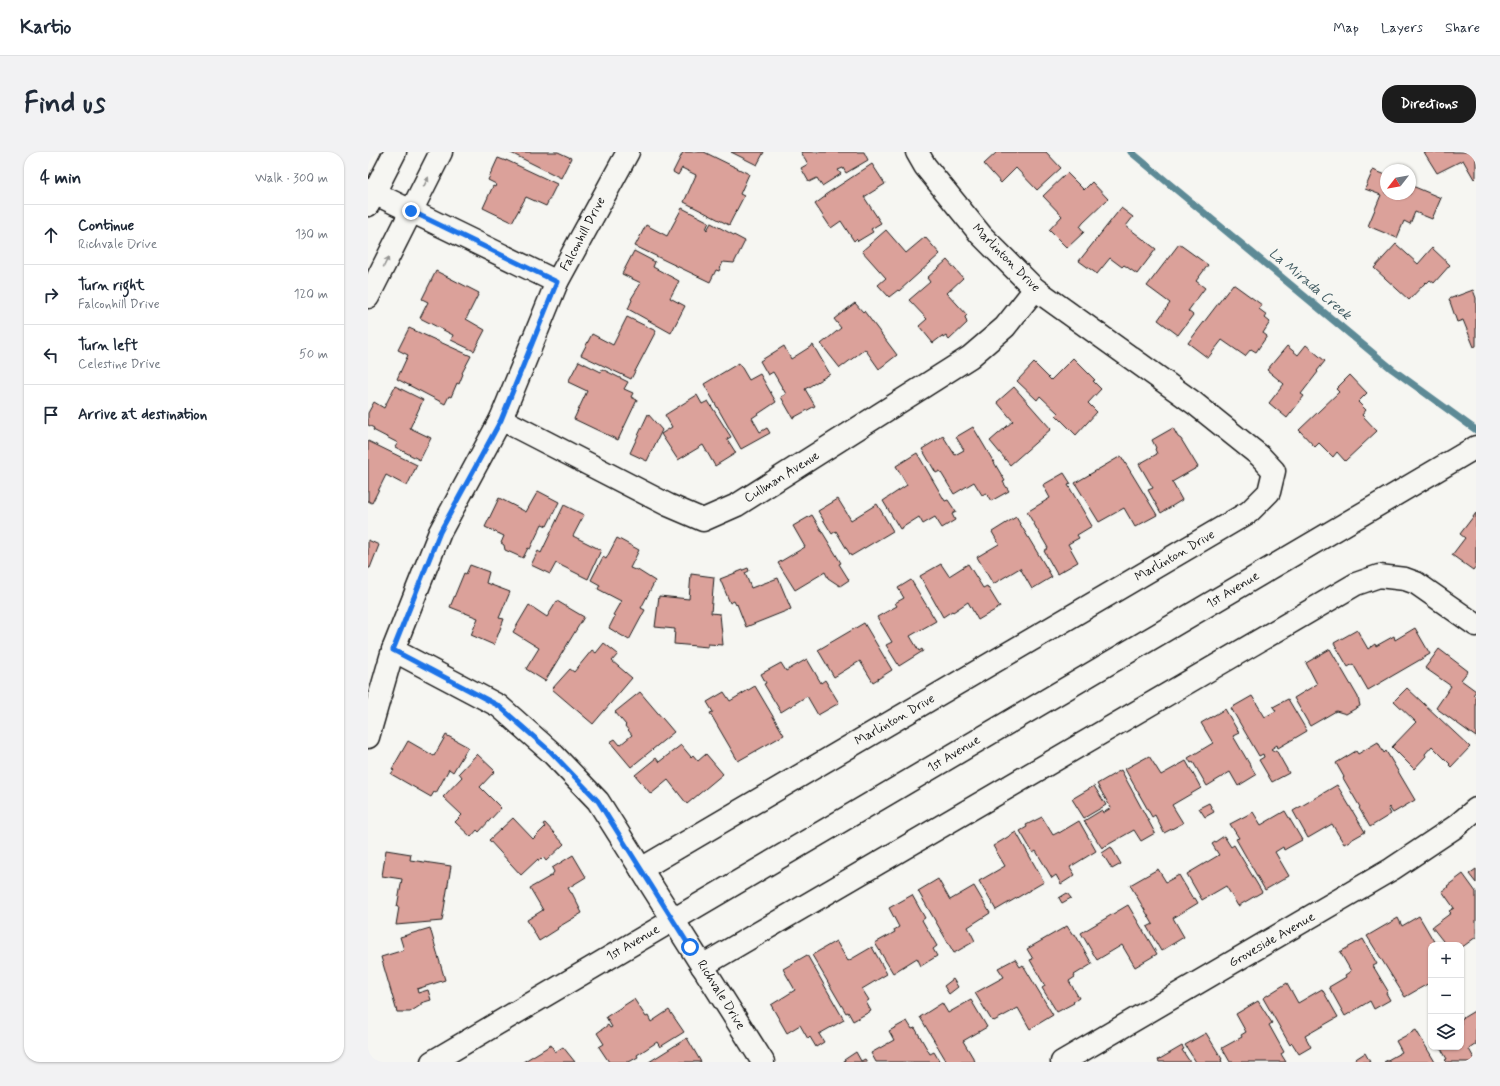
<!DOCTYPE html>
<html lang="en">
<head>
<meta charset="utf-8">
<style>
  :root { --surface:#fff; --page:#f2f2f3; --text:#1f2937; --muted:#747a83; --line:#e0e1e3; --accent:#1c1c1c }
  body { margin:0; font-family:Mynerve,sans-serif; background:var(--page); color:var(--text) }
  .controls { position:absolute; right:12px; bottom:12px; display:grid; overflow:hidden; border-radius:8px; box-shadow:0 1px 3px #0004 }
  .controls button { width:36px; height:36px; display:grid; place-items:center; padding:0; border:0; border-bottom:1px solid var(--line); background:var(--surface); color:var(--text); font:20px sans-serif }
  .compass { position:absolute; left:1012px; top:12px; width:36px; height:36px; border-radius:50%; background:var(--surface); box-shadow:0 1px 3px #0004; rotate:239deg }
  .stop { position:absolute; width:12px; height:12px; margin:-9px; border:3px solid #1a73e8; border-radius:50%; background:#fff }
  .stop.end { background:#1a73e8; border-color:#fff; box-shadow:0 1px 4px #0008 }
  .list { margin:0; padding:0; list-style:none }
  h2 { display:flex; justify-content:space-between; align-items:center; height:52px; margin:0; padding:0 16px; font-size:17px }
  h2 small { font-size:13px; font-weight:400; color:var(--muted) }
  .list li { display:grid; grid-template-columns:26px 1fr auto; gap:12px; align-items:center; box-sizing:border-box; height:60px; padding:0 16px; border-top:1px solid var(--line) }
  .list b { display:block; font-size:15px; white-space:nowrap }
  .list p { margin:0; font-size:13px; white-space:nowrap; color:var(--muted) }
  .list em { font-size:13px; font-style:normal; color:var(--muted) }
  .icon { flex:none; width:22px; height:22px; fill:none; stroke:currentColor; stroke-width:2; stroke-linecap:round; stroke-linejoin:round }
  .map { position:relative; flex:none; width:1108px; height:910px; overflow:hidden; border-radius:16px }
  header { display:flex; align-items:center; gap:24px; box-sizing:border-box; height:56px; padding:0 20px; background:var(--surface); border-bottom:1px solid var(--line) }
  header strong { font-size:19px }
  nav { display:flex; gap:22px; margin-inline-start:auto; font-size:14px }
  .intro { display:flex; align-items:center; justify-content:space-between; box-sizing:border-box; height:96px; padding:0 24px }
  h1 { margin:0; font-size:28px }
  .button { padding:10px 18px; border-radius:16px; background:var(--accent); color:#fff; font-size:14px; font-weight:700 }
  main { display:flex; gap:24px; padding:0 24px }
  aside { flex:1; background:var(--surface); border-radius:16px; box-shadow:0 1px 3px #0004 }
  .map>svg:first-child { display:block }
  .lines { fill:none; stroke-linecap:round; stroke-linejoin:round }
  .stream { stroke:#5d8a96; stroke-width:7 }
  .building { fill:#dba19a; stroke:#1c1c1c }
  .minor-casing { stroke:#1c1c1c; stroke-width:25 }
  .major-casing { stroke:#1c1c1c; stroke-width:25 }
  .minor { stroke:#f6f6f2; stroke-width:22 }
  .major { stroke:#f6f6f2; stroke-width:22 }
  .oneway { fill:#949492 }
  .route { stroke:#1a73e8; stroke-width:5 }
  .labels { text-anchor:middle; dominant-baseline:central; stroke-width:3.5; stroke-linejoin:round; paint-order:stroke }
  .street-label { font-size:13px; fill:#1c1c1c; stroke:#f6f6f2 }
  .water-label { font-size:14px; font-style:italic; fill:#425c63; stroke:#f6f6f2 }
</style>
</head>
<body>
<header>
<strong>Kartio</strong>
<nav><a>Map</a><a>Layers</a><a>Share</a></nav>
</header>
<div class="intro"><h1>Find us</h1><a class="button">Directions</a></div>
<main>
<aside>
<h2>4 min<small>Walk · 300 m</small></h2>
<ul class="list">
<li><svg class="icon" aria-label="ahead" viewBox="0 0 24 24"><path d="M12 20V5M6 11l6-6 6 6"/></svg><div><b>Continue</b><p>Richvale Drive</p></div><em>130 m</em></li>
<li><svg class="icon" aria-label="right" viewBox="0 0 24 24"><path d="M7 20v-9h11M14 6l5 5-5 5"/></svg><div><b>Turn right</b><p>Falconhill Drive</p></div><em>120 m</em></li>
<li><svg class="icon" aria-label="left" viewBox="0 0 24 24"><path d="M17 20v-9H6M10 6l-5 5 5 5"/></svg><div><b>Turn left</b><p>Celestine Drive</p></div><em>50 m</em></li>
<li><svg class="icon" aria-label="arrive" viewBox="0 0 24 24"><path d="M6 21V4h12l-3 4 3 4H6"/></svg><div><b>Arrive at destination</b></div></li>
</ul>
</aside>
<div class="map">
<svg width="1108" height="910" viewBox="0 0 1108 910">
  <rect width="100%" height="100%" fill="#f6f6f2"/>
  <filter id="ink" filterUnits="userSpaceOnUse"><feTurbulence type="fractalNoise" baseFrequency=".025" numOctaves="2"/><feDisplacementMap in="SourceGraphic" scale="8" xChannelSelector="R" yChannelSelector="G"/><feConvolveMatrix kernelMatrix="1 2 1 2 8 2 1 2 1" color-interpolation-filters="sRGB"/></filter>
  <g filter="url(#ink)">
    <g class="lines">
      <path class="stream" d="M763,0L1024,217L1108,278"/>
    </g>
    <g class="building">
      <path d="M141,0H190L203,6L193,26Z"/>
      <path d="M315,0H336L381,22L372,42L376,44L361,73L316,50L328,23L314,16L310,23L305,20Z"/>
      <path d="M363,0H396L389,13Z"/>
      <path d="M433,0H496L500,8L478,21L475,16L470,18L473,22L454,34L449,26L441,30L433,16L440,12Z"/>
      <path d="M629,0H678L693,16L669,38L648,16L633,31L616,12Z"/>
      <path d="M1056,0H1108V25L1106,27L1095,8L1069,21Z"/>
      <path d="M130,6L138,9V8L189,32L178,54L158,45L144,70L115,56L125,34L127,35L128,32L120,28Z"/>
      <path d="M504,12L517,32L496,45L513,71L503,77L505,80L490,89L488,87L486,89L473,69L463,76L447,52L458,44L457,43Z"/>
      <path d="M1005,18L1018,23V42H1042V33L1073,46L1064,67L1047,60L1042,72L1036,69L1029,86L1000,74L1013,43L997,37Z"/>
      <path d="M699,21L716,38L724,30L740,47L715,71L712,75L716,80L699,96L681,78L694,64L675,44Z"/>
      <path d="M314,56L341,70L338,77L339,78L343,71L377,89L366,111L355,110L351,119L348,118L342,130L267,94L278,73L299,84Z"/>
      <path d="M753,56L765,65L758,74L788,97L769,122L756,113L754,115L742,106L729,122L711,109Z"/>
      <path d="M518,78L538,101L557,85L572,102L531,139L530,138L521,145L510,133L518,126L494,99Z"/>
      <path d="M811,92L840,113L828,129L837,136L820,159L825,163L810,183L790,168L802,151L779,134Z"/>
      <path d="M1028,92L1050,112L1064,96L1082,113L1066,131L1062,128L1059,131L1058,130L1041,148L1006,116Z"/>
      <path d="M266,99L287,110L285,115L311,129L302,146L317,154L303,181L260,157L264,148L263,147L273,131L254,122Z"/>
      <path d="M579,108L595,126L579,141L599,163L597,165L599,171L581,188L578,184L575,186L574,184L565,191L551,174L559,167L541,148L562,130L559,126Z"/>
      <path d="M68,119L111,141L98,167L117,178L106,199L83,188L85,183L52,166L60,150L54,147Z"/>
      <path d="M865,132L894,153L891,157L899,163L897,166L902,170L895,181L899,184L888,200L883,197L877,204L854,188L840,206L820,191Z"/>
      <path d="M1105,138L1108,146V194L1106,195L1095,168L1089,170L1081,147Z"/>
      <path d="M487,151L495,160L496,159L529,203L511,217L497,197L472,216L453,192L473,176L466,167Z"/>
      <path d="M259,165L288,179L263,227L213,203L224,182L245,193Z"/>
      <path d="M41,176L103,204L94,221L95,222L91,232L89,231L83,245L81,244L77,252L29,227L40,203L30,198Z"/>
      <path d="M445,193L462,222L437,237L447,254L425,266L413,245L418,242L405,220L400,223L392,209L416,194L423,207Z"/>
      <path d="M938,193L957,209L949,219L950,220L933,242L936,244L919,266L901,251L916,232L899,218L919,194L930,203Z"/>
      <path d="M705,206L727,228L725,229L733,237L720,251L729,260L708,283L688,263L690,261L672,244L669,248L649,229L666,211L683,228Z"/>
      <path d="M211,209L233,220L234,217L260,230L256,237L265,241L263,245L269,248L250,288L206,267L219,239L200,230Z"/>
      <path d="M371,211L381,228L392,222L408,250L384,266L392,280L399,276L402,281L373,297L336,232Z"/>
      <path d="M982,223L999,241L990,250L998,258L994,263L1009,279L977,309L969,300L965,305L951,291L947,295L931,278L971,240L968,237Z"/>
      <path d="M27,234L55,248L42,276L63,286L52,308L27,295L30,291L5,278L6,276L0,273V261L6,250L16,256Z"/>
      <path d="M646,235L683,277L642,313L622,289L645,269L629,250Z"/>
      <path d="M329,243L334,252L340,249L363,285L359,287L368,301L347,314L335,293L310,308L293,282L304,275L297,263Z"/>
      <path d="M280,262L294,278L279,309L262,301Z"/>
      <path d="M605,275L637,329L635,330L641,339L623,349L618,341L614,343L606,330L586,342L572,319L568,321L554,297L575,284L587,303L596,298L588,285Z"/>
      <path d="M805,276L810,285L813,287L830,315L804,330L814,348L793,361L780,338L785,336L771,312L789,302L787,297L788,296L784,288Z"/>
      <path d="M0,289L49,313L39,334L18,323L4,351L0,349Z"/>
      <path d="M549,301L577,349L580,348L588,360L584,362L587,368L574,376L567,365L555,372L551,365L532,377L515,349L539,333L528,314Z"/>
      <path d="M753,304L789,363L767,375L756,356L731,370L707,331Z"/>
      <path d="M696,321L703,332L700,333L724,374L709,383L711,386L700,392L710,410L689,422L676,399L680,396L659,360L682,346L675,333Z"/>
      <path d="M170,339L191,350L179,374L174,372L162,397L160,396L155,406L137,398L136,393L133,391L136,384L117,375L131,346L158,360Z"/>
      <path d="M470,347L483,368L509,352L525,379L483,404L468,379L464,382L450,359Z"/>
      <path d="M196,353L216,363L205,384L233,398L220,427L188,411L182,422L163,413L170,399L173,401Z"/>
      <path d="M1108,361V414L1105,418L1084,403L1097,386L1092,382Z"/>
      <path d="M444,363L473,411L471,412L481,428L472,434L460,426L457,420L427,438L410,411L437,395L425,374Z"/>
      <path d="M648,365L684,425L664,437L652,416L625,432L609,405L631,392L624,380Z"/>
      <path d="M249,386L271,398L262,416L267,418L268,417L287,429L273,456L277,458L261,488L241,476L247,464L245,463L253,449L230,437L232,433L223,428L235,405L238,407Z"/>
      <path d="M0,388L11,393L2,416H0Z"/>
      <path d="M573,412L581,424L600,412L615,436L619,434L632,455L610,468L600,450L585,460L584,459L575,465L552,424Z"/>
      <path d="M102,413L121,420L118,431L142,440L131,466L136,467L126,493L103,483L110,466L82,455L96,421L98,422Z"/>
      <path d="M380,416L381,419L377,421L383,436L410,426L423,457L378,475L369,452L368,453L366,449L362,451L352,427Z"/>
      <path d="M323,422L346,425L343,461L352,462L355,493L340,492V495L306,492L307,477L287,475L291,444L321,447Z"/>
      <path d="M543,428L568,469L542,484L551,499L554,497L555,499L531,514L518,493L524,490L509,465L529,454L527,451L536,446L530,436Z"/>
      <path d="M189,449L216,465L177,529L158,517L171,496L145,480L161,453L179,465Z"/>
      <path d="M496,471L524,518L505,530L492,509L466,525L450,498Z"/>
      <path d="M1047,476L1062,502L1000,538L985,512L980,515L966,491L989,478L1000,497L1007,492L1008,494L1026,484L1027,488Z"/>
      <path d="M236,491L250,502L244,509L264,526L225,572L184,537L202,517L206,520L224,498L228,501Z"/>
      <path d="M962,497L990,545L992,554L978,562L968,559L942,574L926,546L949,532L938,511Z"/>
      <path d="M1071,497L1100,519L1093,528L1108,539L1105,543L1108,545V585L1068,556L1083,534L1057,516Z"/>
      <path d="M439,507L453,531L457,528L471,551L450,563L439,544L413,560L396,532L398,531L393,522L413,511L418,519Z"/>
      <path d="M387,534L416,583L370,609L342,561L345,560L339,550L356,540L362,549Z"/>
      <path d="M1039,536L1102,595L1083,615L1081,613L1082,612L1064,594L1057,602L1058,604L1046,617L1024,595L1048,570L1026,549Z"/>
      <path d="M272,540L306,580L263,615L242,590L247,587L252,593L264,583L257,574L258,573L247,560Z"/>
      <path d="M884,544L897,565L908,559L905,555L920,547L939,579L910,596L909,593L903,597L906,599L908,598L921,621L904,630L891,608L896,605L895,602L891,604L863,556Z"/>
      <path d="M857,557L871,581L865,584L888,623L870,634L862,620L839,634L825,610L823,611L820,606L845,591L833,571Z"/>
      <path d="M78,583L100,595L85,620L81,617L68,641L66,640L63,645L23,622L26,618L24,617L40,589L66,604Z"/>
      <path d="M1010,590L1016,601L1018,599L1047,648L1025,661L1021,655L1020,656L1023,662L1002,675L991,656L992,655L975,626L976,625L968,611L988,599L990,602Z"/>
      <path d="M313,593L323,605L325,603L330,609L338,602L355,622L319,652L300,628L283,642L267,623L288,606L291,610Z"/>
      <path d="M109,602L127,619L112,635L133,656L111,680L109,678L103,685L87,670L94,663L75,645L94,625L91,621Z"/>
      <path d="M781,604L793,623L818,609L833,636L804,653L815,671L796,681L787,663L784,665L757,617Z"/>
      <path d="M753,618L787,681L773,689L766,678L734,696L716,669L734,658L735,661L743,656L729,632Z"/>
      <path d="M969,633L997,680L976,692L964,672L940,686L925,659Z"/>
      <path d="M726,634L738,653L716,666L704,647Z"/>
      <path d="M841,651L846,660L837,665L831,656Z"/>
      <path d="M917,659L934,688L916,698L915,695L907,700L921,724L897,738L868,687L871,686L862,672L885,660L893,673Z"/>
      <path d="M674,665L685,683L691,680V681L711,669L728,699L702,715L707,723L693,732L688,723L684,726L668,699L665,701L652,679L659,675L658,673Z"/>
      <path d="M145,666L165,687L177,675L175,672L177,671L196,692L178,709L175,705L171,709L170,707L153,723L121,688Z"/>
      <path d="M648,680L676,730L628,758L611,729L637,714L625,694Z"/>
      <path d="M856,684L863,695L866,693L894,740L870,754L858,734L834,748L819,722L851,703L844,692Z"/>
      <path d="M743,695L753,712L744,717L734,701Z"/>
      <path d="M18,698L43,702L42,708L83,714L74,769L28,773L31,755H29L34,727L14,724Z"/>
      <path d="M205,703L218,725L200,736L203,741H204L214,761L189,776L190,777L171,789L159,768L175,758L162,736L183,724L186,720L184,716Z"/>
      <path d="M790,717L798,730L811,723L825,747L827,746L830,751L805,766L816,785L793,799L779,775L785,772L762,733Z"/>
      <path d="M1108,717V731L1101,722Z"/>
      <path d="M1095,722L1108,740V785L1093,796V793H1078L1064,775L1083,761L1081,759L1086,756L1074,739L1080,735L1079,734Z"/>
      <path d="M570,727L582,748L606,734L622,761L600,775L607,789L586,801L550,739Z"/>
      <path d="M699,741L703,746L694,751L691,746Z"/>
      <path d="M544,743L557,766L554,768L569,794L565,797L569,804L553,814L549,806L525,821L507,791L527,780L526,778L531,775L521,756Z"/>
      <path d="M760,753L789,802L767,815L754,793L729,808L713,781Z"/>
      <path d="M1051,764L1068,793H1063V830L1037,845L999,784L1030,766L1034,774Z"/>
      <path d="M699,774L705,783L707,782L724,812L706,823L707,825L701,829L711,846L705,850L706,851L689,860L674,836L677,834L662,808L665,807L659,797Z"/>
      <path d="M62,776L77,828L49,837L50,841L60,838L63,848L53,851V853L42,860H29L13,805L36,798L32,785Z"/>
      <path d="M995,787L1009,812L1005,814L1020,839L1018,841L1022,848L1006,857L1002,849L977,864L961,835L978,825L977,823L983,819L972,800Z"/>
      <path d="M468,789L480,809L504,795L519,822L494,837L501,848L498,850L503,859L485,869L480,860L478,861L444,803Z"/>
      <path d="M439,803L476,868L451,882L456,890L448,895L442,885L440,887L432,873L419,881L403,853L427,838L415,817Z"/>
      <path d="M647,807L652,815L655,813L685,863L662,877L650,856L626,869L625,868L624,869L607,841L636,825L630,816Z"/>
      <path d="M585,827L590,835L581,842L576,834Z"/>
      <path d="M919,831L930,851L954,837L970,865L937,884L943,895L931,902L924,891L922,893L895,846Z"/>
      <path d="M266,847L278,865L280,864L283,870L301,858L316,880L292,895L289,890L269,903L270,905L261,910H241L231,895L236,892L229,881L240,873L242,876L244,875L238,865Z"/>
      <path d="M603,848L619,875L595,889L607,909L605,910H579L552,865L574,851L580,861Z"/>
      <path d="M890,849L904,871L901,873L916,900L913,902L918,910H862L854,896L874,885L873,883L878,880L868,862Z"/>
      <path d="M1108,858V892L1101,897L1108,910H1079L1077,908L1079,907L1072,895H1093V867Z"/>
      <path d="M539,869L544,877L547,876L562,902L566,900L572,910H508L503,901L526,888L521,879Z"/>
      <path d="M1048,878L1067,910H1016L1034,900L1028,889Z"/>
      <path d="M838,881L854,907H853L854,910H828L817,893Z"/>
      <path d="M319,886L333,910H281Z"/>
      <path d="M183,893L187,900L195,895L207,910H155Z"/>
      <path d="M814,894L816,897L814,898L822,910H791L790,908Z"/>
      <path d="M488,900L493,909L497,907L499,910H477L476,908Z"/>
      <path d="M997,901L1002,910H983Z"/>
    </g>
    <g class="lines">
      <defs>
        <g id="minor">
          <path d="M0,38L189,130"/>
          <path d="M133,267L300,353L335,368L369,353L602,205L637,175L667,137"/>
          <path d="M25,498L131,554L183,600L230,649L395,910"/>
          <path d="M0,585L25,498L72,380L133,267L189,130L260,0"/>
          <path d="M273,717L881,360L901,340L906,319L892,304L826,251L667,137L613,83L557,14L549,0"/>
          <path d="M334,814L988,432L1011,424L1037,427L1048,431L1108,473"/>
          <path d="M694,910L1024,717L1087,675L1108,657"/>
        </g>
        <g id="major">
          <path d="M0,53L27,0"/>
          <path d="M0,145L73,0"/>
          <path d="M64,910L1108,295"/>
        </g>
      </defs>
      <use href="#minor" class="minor-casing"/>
      <use href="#major" class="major-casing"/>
      <use href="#minor" class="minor"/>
      <use href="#major" class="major"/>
    </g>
    <defs><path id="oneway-solid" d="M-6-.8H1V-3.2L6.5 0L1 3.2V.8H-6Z"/></defs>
    <g class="oneway">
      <use href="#oneway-solid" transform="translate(58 30) rotate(-63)"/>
      <use href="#oneway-solid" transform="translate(18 110) rotate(-63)"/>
    </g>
  </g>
  <g class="lines" filter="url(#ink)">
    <path class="route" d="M43,59L189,130L133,268L72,380L25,498L131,554L183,600L230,649L322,795"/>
  </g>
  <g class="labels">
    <g class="street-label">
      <text transform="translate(215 82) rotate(-62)">Falconhill Drive</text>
      <text transform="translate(638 106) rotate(45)">Marlinton Drive</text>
      <text transform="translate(414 325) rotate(-32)">Cullman Avenue</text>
      <text transform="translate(807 404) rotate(-30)">Marlinton Drive</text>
      <text transform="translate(865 438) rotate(-31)">1st Avenue</text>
      <text transform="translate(527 568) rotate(-30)">Marlinton Drive</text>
      <text transform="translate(586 602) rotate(-31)">1st Avenue</text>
      <text transform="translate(904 788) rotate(-30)">Groveside Avenue</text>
      <text transform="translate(265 791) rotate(-30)">1st Avenue</text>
      <text transform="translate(353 843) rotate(58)">Richvale Drive</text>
    </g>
    <g class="water-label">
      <text transform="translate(942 132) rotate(40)">La Mirada Creek</text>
    </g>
  </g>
</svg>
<div class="controls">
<button>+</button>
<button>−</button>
<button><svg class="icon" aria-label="layers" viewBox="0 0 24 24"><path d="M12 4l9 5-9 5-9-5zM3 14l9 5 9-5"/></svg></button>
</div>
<svg class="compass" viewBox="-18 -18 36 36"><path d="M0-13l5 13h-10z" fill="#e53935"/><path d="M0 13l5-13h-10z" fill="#747a83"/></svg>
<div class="stop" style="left:322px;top:795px"></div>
<div class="stop end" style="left:43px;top:59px"></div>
</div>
</main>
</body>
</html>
